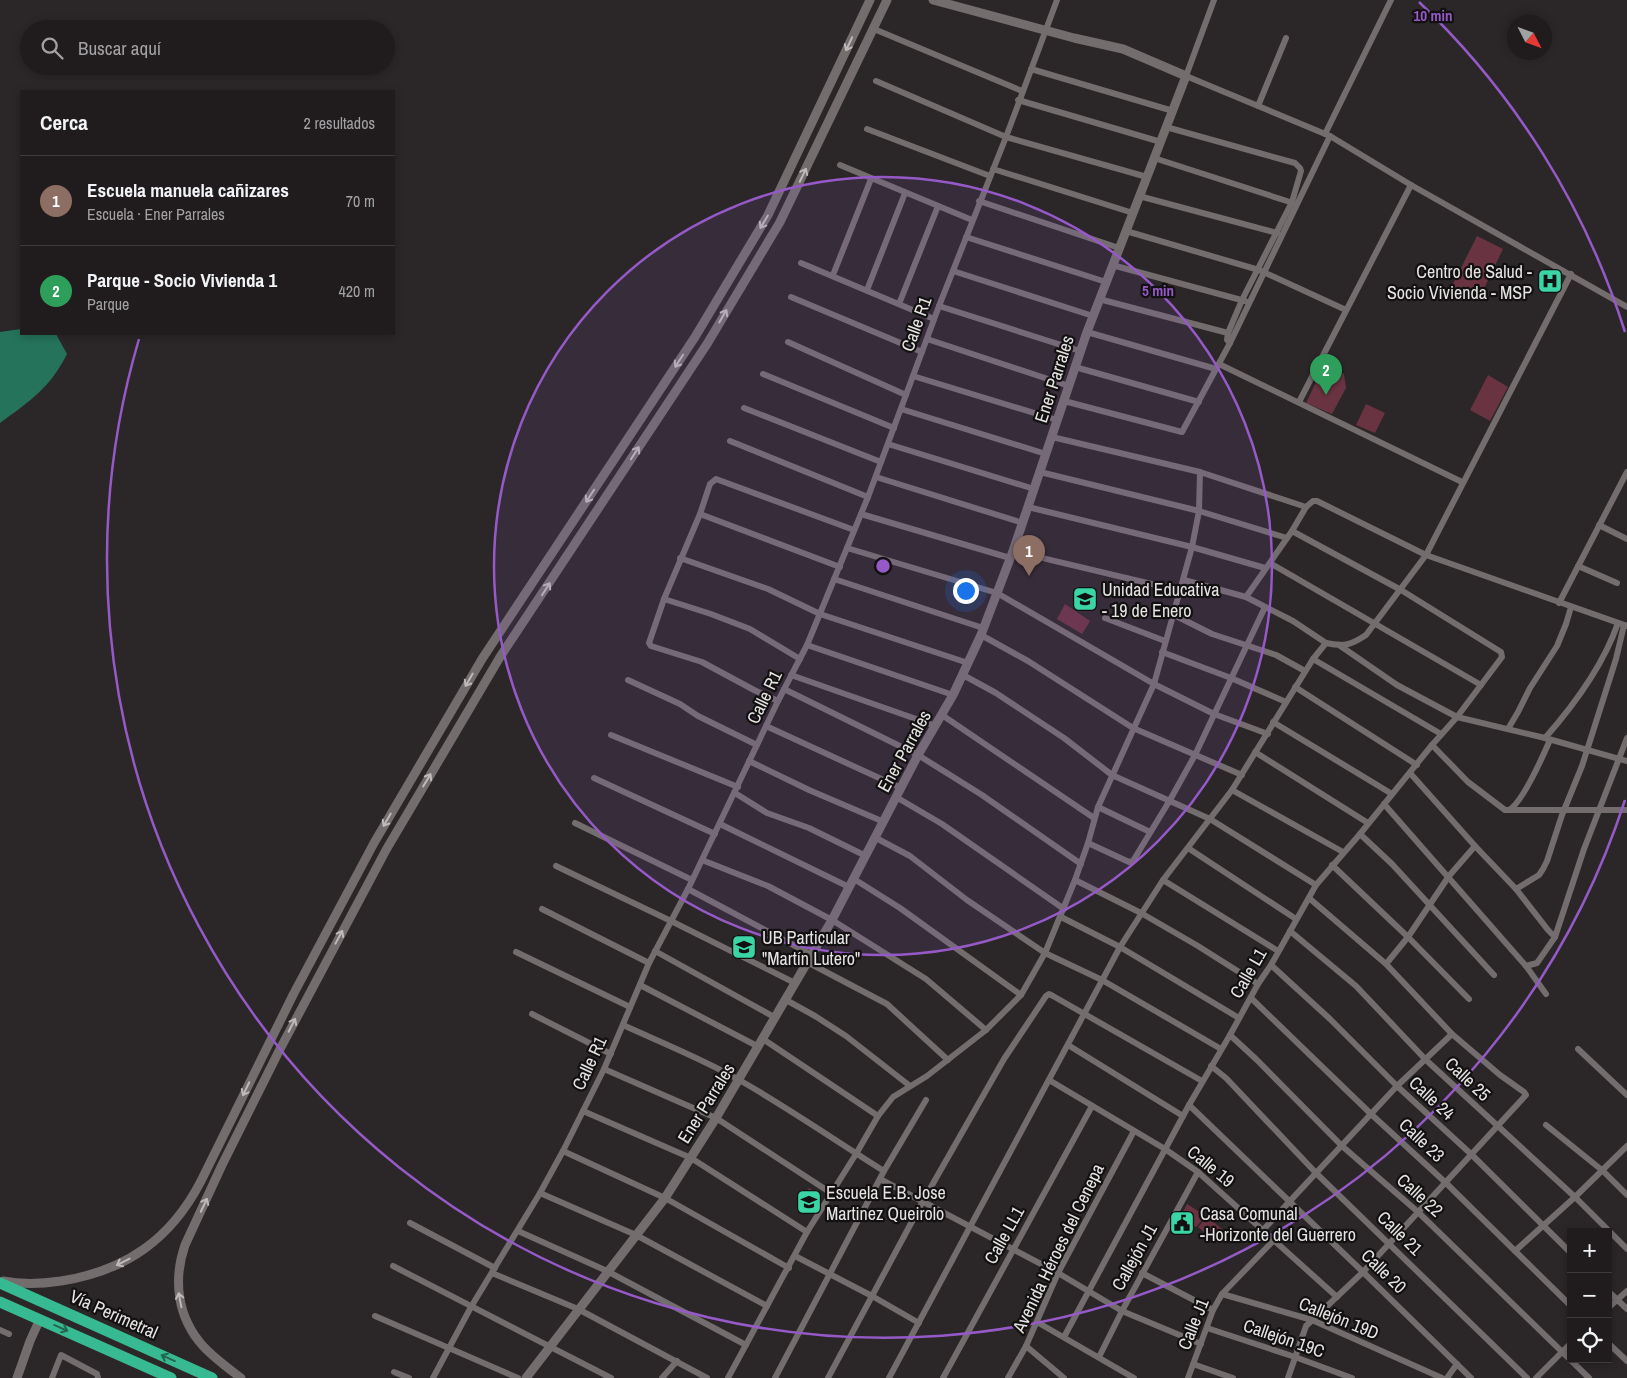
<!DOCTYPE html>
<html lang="es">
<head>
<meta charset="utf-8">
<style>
  :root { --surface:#201c1d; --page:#2d292a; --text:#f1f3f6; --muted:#a2a1a4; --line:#3d3a3b; --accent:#b45309 }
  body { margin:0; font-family:"Archivo Narrow",sans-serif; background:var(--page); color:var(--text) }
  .controls { position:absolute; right:15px; bottom:15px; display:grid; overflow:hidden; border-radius:0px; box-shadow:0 2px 8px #0003 }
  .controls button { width:45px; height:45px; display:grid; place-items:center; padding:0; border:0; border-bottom:1px solid var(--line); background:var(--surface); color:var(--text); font:25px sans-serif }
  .compass { position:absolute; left:1507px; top:15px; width:45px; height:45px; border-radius:50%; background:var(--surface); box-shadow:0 2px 8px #0003; rotate:132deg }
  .you { position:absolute; left:965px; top:590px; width:18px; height:18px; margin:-12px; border:4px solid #fff; border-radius:50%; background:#1a73e8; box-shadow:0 0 0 8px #1a73e833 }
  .badge { display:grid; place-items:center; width:32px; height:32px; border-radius:50%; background:var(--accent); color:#fff; font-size:16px; font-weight:700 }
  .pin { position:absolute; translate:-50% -41px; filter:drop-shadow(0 1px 2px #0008) }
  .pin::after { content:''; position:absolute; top:26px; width:18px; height:15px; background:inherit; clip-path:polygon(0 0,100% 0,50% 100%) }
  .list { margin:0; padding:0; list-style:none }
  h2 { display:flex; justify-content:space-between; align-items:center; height:65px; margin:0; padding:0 20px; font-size:21px }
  h2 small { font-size:16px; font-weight:400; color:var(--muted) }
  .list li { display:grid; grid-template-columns:32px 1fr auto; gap:15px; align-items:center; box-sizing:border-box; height:90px; padding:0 20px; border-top:1px solid var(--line) }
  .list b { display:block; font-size:19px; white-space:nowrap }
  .list p { margin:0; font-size:16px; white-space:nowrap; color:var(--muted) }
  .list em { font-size:16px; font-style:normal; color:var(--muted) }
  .icon { flex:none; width:28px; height:28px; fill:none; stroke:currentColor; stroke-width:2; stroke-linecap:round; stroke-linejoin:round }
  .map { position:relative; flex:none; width:1627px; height:1378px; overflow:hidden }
  .search { position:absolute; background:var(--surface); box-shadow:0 2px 8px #0003; left:20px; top:20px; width:375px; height:55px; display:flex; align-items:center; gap:12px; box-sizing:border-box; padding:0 18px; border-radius:28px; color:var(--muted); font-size:19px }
  .panel { position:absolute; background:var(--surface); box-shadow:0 2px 8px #0003; left:20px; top:90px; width:375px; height:245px; border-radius:0px }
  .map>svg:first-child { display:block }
  .green { fill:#693341 }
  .water { fill:#25735a }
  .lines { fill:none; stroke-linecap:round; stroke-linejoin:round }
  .street { stroke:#746d6e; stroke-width:6 }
  .secondary { stroke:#746d6e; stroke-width:9 }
  .highway { stroke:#37ba91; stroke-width:11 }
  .oneway { stroke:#bebaba }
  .oneway2 { stroke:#246550 }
  .ring { fill:none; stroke:#965ac8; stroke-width:2.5 }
  .labels { text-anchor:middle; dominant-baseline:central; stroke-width:4.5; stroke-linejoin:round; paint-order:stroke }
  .poi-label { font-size:18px; fill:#e6e3e3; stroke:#121010; text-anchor:start }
  .street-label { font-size:18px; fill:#e6e3e3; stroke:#121010 }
  .centre { fill:#965ac8; stroke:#121010; stroke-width:2.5 }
  .ring-label { font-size:15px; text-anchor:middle; font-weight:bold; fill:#965ac8; stroke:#121010; stroke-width:4.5; stroke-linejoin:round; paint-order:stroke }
</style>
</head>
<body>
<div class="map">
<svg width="1627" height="1378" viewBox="0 0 1627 1378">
  <rect width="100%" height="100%" fill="#2b2627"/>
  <g class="green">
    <path d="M1477,236L1503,249L1478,301L1451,288Z"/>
    <path d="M1324,365L1344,374L1346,388L1332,414L1306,403Z"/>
    <path d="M1488,375L1508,387L1490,421L1470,410Z"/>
    <path d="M1366,404L1385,413L1375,433L1356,425Z"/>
    <path d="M1065,604L1090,621L1082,634L1057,619Z"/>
    <path d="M809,1188L816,1192L805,1209L798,1204Z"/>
    <path d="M1187,1204L1206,1216L1196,1227L1181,1216Z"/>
    <path d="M1207,1217L1226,1232L1217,1243L1198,1227Z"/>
  </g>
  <path class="water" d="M21,329V334H56L67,354C50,388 30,401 0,423V332Z"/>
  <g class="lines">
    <g class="street">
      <path d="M1214,0L1186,76L1330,136L1411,185L1627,307"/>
      <path d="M874,29L1022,91"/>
      <path d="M1031,69L1173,111"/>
      <path d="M876,81L1006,137L1147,177"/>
      <path d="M1018,100L1161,142"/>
      <path d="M1258,106L1286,38"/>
      <path d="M1166,127L1295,163L1300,168L1301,171L1292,202L1242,300L1228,333L1227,340L1230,343"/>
      <path d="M867,129L990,176"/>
      <path d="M1325,134L1391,0"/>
      <path d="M1154,158L1293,203"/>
      <path d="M840,165L972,220"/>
      <path d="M993,169L1133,213"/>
      <path d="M1139,196L1277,233"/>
      <path d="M979,201L1119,248"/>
      <path d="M1126,231L1259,270L1346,310"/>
      <path d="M966,237L1106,282"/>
      <path d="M801,263L934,319"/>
      <path d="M1112,265L1245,301"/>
      <path d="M953,271L1093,316"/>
      <path d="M833,275L871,179"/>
      <path d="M867,290L905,193"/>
      <path d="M791,297L922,352"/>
      <path d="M1099,299L1228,333"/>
      <path d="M899,304L938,206"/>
      <path d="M939,306L1080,351"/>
      <path d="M1087,332L1216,369"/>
      <path d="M927,339L1069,386"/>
      <path d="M788,342L906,395"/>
      <path d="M1219,364L1462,482"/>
      <path d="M1075,367L1199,402"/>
      <path d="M763,374L894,428"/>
      <path d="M913,376L1057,420"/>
      <path d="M1064,401L1182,432L1230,343L1330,136"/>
      <path d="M1299,402L1411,185"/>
      <path d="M744,408L881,462"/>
      <path d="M901,409L1046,454"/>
      <path d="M1052,437L1200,472L1306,507"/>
      <path d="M730,441L868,497"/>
      <path d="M888,444L1034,489"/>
      <path d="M1040,472L1199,511L1287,538"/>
      <path d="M876,477L1023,523"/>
      <path d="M1028,507L1192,547L1265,568"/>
      <path d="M700,514L840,567"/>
      <path d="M861,514L1010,558"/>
      <path d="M1599,525L1627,539"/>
      <path d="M847,548L997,593L1154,684L1214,714L1268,734"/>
      <path d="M1013,551L1181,591"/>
      <path d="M680,558L768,589L820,614L968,663"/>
      <path d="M1270,563L1481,685"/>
      <path d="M1578,566L1617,583"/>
      <path d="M834,579L983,628"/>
      <path d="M1184,580L1246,597L1293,621L1326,643"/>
      <path d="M1246,597L1292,531L1306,507L1313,501H1317L1426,555L1627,626"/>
      <path d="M664,599L711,614L750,629L800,659"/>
      <path d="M1559,603L1627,472"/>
      <path d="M1172,614L1212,634L1276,655L1305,671"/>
      <path d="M1105,618L1165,641"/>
      <path d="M981,635L1028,661L1133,728L1242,775"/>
      <path d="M807,645L953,695"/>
      <path d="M1339,645L1397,685L1457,717L1545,738L1627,761"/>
      <path d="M1162,652L1231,678L1286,702"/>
      <path d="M1313,659L1441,734"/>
      <path d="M791,675L936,726"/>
      <path d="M963,675L996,693L1064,738L1112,775L1210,819L1316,885"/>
      <path d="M628,680L680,704L698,716L757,745"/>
      <path d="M1295,687L1417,765"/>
      <path d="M784,689L918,755L982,795L1081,864"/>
      <path d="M778,701L754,690L702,662L651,646L649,643L664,599L700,514L710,484L716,479L854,530"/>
      <path d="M942,715L1094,818"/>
      <path d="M1273,722L1392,794"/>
      <path d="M766,726L901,788"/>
      <path d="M1508,729L1518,712L1530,688L1557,646L1566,624L1571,607"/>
      <path d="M611,735L738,787"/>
      <path d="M1545,738C1575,704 1603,666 1618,623"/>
      <path d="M1432,745L1468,782L1505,810H1627"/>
      <path d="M1255,752L1368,823"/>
      <path d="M749,761L809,790L884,822"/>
      <path d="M1410,773L1475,846L1516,889L1548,930L1555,937"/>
      <path d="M594,778L715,834"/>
      <path d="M1232,790L1343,852"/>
      <path d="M735,793L767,813L809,828L866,856"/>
      <path d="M896,797L942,824L1064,909"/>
      <path d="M1384,804L1526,966L1546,994"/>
      <path d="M1098,807L1150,832"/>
      <path d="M1509,810C1523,802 1543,756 1550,740"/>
      <path d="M575,823L692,880"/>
      <path d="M720,824L849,887"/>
      <path d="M1360,834L1392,864L1494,975"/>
      <path d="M876,838L910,856L967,900L1045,953L1102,980L1221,1049"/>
      <path d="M1088,843L1129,862L1133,861L1170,800L1195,755L1265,607"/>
      <path d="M1188,848L1296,919"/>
      <path d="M702,860L768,886L832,920L926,979L986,1030"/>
      <path d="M1332,865L1408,937L1469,999"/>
      <path d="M556,866L671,921L795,983"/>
      <path d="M854,879L900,908L1021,995"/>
      <path d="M1075,880L1141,913L1198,946L1258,984"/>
      <path d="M1163,880L1278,951"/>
      <path d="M688,889L812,955"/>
      <path d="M1516,889L1539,875L1543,869L1547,861L1562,815L1582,766L1616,659L1624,625"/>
      <path d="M542,909L649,963"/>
      <path d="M1061,917L1120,947L1239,1018"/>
      <path d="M1290,931L1356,986L1426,1060L1575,1197L1627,1249"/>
      <path d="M655,951L776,1018"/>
      <path d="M516,952L630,1007"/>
      <path d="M807,962L887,1004L948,1060"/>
      <path d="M1386,964L1408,937L1449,876L1475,846"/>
      <path d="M1271,965L1330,1019L1397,1086L1472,1155L1571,1253"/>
      <path d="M1526,966L1537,963L1555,937L1584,849L1627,738"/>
      <path d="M640,985L759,1047"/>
      <path d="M1251,998L1371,1114L1446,1183L1571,1306"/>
      <path d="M786,1000L815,1016L846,1036L910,1086"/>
      <path d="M532,1014L611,1054"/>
      <path d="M623,1025C662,1043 703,1059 741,1081C790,1109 836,1141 884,1171"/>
      <path d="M1230,1035L1257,1060L1342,1146L1418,1212L1589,1378"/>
      <path d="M763,1039L878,1116"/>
      <path d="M1068,1045L1183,1116"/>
      <path d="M1578,1049L1627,1095"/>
      <path d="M1211,1066L1226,1078L1316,1173L1527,1378"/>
      <path d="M604,1069L716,1118L831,1193"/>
      <path d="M1049,1080L1165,1149L1198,1172L1337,1297"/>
      <path d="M1189,1105L1363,1272L1471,1378"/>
      <path d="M583,1111L691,1158L807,1232"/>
      <path d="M1546,1125L1603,1171L1627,1195"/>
      <path d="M563,1151L665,1198L789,1268"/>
      <path d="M880,1179L1058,1273L1122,1311L1201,1344"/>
      <path d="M540,1193L636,1235L767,1306"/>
      <path d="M410,1223L495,1268"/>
      <path d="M1263,1230L1397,1086L1452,1034"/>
      <path d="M518,1231L607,1271L746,1345"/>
      <path d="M1515,1251L1575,1197L1627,1146"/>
      <path d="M795,1256L872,1296L919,1323"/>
      <path d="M393,1266L611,1378"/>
      <path d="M492,1273L578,1309L707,1378"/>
      <path d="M1142,1273L1213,1310"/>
      <path d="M1608,1291L1627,1309"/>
      <path d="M1222,1294L1312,1320L1442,1378"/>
      <path d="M1608,1308L1627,1291"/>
      <path d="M375,1316L518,1378"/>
      <path d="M1037,1322L1134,1378"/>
      <path d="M1207,1328L1295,1357L1352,1378"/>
      <path d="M0,1330L9,1334"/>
      <path d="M1064,1337L1189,1105L1230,1035L1258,984L1271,965L1316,885L1360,834L1432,745L1457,717L1502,657L1501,652L1401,590L1292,531"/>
      <path d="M1608,1343L1627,1361"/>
      <path d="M1026,1346L1064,1378"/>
      <path d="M1099,1357L1122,1311L1198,1172"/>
      <path d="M1193,1364L1233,1378"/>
      <path d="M394,1372L409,1378"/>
      <path d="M52,1378L61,1355L97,1374L98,1378"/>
      <path d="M433,1378L471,1307L540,1193L563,1151L604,1069L649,963L688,889L778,701L807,645L868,497L939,306L1006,137L1057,0"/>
      <path d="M662,1378L677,1361"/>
      <path d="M728,1378L807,1232L856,1154L878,1116L893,1097L927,1076L986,1030L1021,995L1045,953L1075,880L1088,843L1098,807L1154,684L1192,547L1199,511L1200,472"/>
      <path d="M775,1378L884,1171L926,1100"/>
      <path d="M828,1378L923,1201L1004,1059L1046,996L1049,994L1053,996L1202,1081"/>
      <path d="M889,1378L1120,947L1163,880L1232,790L1313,659L1326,643C1344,647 1351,645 1366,635L1426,555L1571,274"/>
      <path d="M943,1378L1092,1106"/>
      <path d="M1008,1378L1026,1346L1058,1273L1134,1131"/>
      <path d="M1188,1378L1213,1310L1222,1294L1273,1241"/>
      <path d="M1288,1378L1306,1326L1363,1272L1526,1095L1524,1092L1500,1075L1452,1034L1386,964L1309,898"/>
      <path d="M1447,1378L1457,1364"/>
      <path d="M1536,1378L1571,1343"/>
    </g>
    <g class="secondary">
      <path d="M3,1281C23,1285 41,1284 61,1281C126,1271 171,1239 201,1181L294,993L374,843L482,659L695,337L768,215L870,0"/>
      <path d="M17,1378L30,1341L40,1319"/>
      <path d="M241,1378C228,1368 214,1358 203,1346C177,1317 173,1280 185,1245L222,1165L279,1051L386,850L500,657L707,344L780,222L887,0"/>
      <path d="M526,1378L665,1198L716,1118L832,920L918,755L953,695L981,635L1013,551L1087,332L1186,76L1123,49L1074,38L933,0"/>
    </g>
    <g class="highway">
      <path d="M0,1283L212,1378"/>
      <path d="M0,1302L171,1378"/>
    </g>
  </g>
  <defs><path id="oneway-shaft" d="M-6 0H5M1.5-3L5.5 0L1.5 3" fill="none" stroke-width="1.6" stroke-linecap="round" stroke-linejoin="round" transform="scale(1.25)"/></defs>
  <g class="oneway">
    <use href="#oneway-shaft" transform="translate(849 44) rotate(115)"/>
    <use href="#oneway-shaft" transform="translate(803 175) rotate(-64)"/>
    <use href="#oneway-shaft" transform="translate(764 222) rotate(121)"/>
    <use href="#oneway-shaft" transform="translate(723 316) rotate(-60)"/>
    <use href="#oneway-shaft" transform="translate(679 361) rotate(123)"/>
    <use href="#oneway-shaft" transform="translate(635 453) rotate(-57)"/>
    <use href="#oneway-shaft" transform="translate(590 496) rotate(123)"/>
    <use href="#oneway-shaft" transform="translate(546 589) rotate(-57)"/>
    <use href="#oneway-shaft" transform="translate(469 680) rotate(120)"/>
    <use href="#oneway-shaft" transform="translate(427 780) rotate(-59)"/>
    <use href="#oneway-shaft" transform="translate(387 820) rotate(120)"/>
    <use href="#oneway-shaft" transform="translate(339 937) rotate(-62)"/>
    <use href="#oneway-shaft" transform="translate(292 1025) rotate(-63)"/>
    <use href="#oneway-shaft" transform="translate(246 1089) rotate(116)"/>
    <use href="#oneway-shaft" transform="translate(204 1205) rotate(-65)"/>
    <use href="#oneway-shaft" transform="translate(123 1262) rotate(153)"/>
    <use href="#oneway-shaft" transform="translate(180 1300) rotate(-101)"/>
  </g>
  <g class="oneway2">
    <use href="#oneway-shaft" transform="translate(61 1328) rotate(24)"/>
    <use href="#oneway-shaft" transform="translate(168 1358) rotate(-156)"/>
  </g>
  <circle cx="883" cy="566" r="389" fill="#965ac8" fill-opacity=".12"/>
  <g class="ring">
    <circle cx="883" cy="566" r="389"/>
    <path d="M1625 800A778 778 0 0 1 139 339M1419 2A778 778 0 0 1 1625 332"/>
  </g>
  <defs>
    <symbol id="hospital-square" viewBox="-11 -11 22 22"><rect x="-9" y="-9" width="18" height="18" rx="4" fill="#3ad4a5" stroke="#121010"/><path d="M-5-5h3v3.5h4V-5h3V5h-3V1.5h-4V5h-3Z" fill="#111"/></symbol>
    <symbol id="school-square" viewBox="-11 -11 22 22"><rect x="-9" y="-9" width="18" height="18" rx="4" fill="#3ad4a5" stroke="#121010"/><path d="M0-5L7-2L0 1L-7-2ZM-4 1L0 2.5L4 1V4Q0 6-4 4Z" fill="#111"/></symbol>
    <symbol id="civic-square" viewBox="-11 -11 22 22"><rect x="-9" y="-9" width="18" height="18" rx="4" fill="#3ad4a5" stroke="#121010"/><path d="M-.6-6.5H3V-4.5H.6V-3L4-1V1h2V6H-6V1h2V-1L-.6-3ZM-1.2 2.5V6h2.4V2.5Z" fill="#111"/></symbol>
  </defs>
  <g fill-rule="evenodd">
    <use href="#hospital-square" x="1536" y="267" width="28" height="28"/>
    <use href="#school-square" x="1071" y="585" width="28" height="28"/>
    <use href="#school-square" x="730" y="933" width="28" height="28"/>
    <use href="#school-square" x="795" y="1188" width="28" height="28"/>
    <use href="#civic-square" x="1168" y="1209" width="28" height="28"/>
  </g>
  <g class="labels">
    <g class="poi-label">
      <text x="1532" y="271" text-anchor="end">Centro de Salud -<tspan x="1532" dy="21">Socio Vivienda - MSP</tspan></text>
      <text x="1102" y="589">Unidad Educativa<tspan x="1102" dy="21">- 19 de Enero</tspan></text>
      <text x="762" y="937">UB Particular<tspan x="762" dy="21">"Martín Lutero"</tspan></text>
      <text x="826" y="1192">Escuela E.B. Jose<tspan x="826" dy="21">Martinez Queirolo</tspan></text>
      <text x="1200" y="1213">Casa Comunal<tspan x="1200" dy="21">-Horizonte del Guerrero</tspan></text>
    </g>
    <g class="street-label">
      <text transform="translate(916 324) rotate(-70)">Calle R1</text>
      <text transform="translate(1054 379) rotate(-72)">Ener Parrales</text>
      <text transform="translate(764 697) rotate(-64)">Calle R1</text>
      <text transform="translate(904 751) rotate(-61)">Ener Parrales</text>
      <text transform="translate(1248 973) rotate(-60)">Calle L1</text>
      <text transform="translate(589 1063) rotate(-65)">Calle R1</text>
      <text transform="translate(1468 1079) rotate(43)">Calle 25</text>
      <text transform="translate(1432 1098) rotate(43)">Calle 24</text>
      <text transform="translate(706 1103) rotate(-58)">Ener Parrales</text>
      <text transform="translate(1422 1140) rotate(43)">Calle 23</text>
      <text transform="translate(1211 1166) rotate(39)">Calle 19</text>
      <text transform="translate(1420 1195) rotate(42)">Calle 22</text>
      <text transform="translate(1400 1233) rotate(44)">Calle 21</text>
      <text transform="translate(1004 1235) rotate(-61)">Calle LL1</text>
      <text transform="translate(1058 1248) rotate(-64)">Avenida Héroes del Cenepa</text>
      <text transform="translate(1134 1257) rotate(-61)">Callejón J1</text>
      <text transform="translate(1384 1271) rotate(44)">Calle 20</text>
      <text transform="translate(114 1314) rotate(24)">Vía Perimetral</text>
      <text transform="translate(1339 1318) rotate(22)">Callejón 19D</text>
      <text transform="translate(1193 1324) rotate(-68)">Calle J1</text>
      <text transform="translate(1284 1338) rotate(19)">Callejón 19C</text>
    </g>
  </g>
  <circle cx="883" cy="566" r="8" class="centre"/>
  <g class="ring-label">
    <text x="1433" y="21">10 min</text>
    <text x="1158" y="296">5 min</text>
  </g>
</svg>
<div class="controls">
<button>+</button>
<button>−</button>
<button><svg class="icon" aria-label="locate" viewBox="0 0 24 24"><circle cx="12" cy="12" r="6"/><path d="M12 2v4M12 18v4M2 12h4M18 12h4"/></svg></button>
</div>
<svg class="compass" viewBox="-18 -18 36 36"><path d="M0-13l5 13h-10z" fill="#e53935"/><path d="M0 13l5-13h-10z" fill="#a2a1a4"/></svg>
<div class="you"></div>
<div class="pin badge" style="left:1029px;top:576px;background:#8d6e63">1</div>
<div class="pin badge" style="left:1326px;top:395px;background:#2e9e5b">2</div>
<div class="search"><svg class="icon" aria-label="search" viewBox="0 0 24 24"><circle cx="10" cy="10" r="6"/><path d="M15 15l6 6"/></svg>Buscar aquí</div>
<section class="panel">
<h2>Cerca<small>2 resultados</small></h2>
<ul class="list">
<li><span class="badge" style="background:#8d6e63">1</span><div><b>Escuela manuela cañizares</b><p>Escuela · Ener Parrales</p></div><em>70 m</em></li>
<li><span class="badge" style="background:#2e9e5b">2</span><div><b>Parque - Socio Vivienda 1</b><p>Parque</p></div><em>420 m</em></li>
</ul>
</section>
</div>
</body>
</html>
